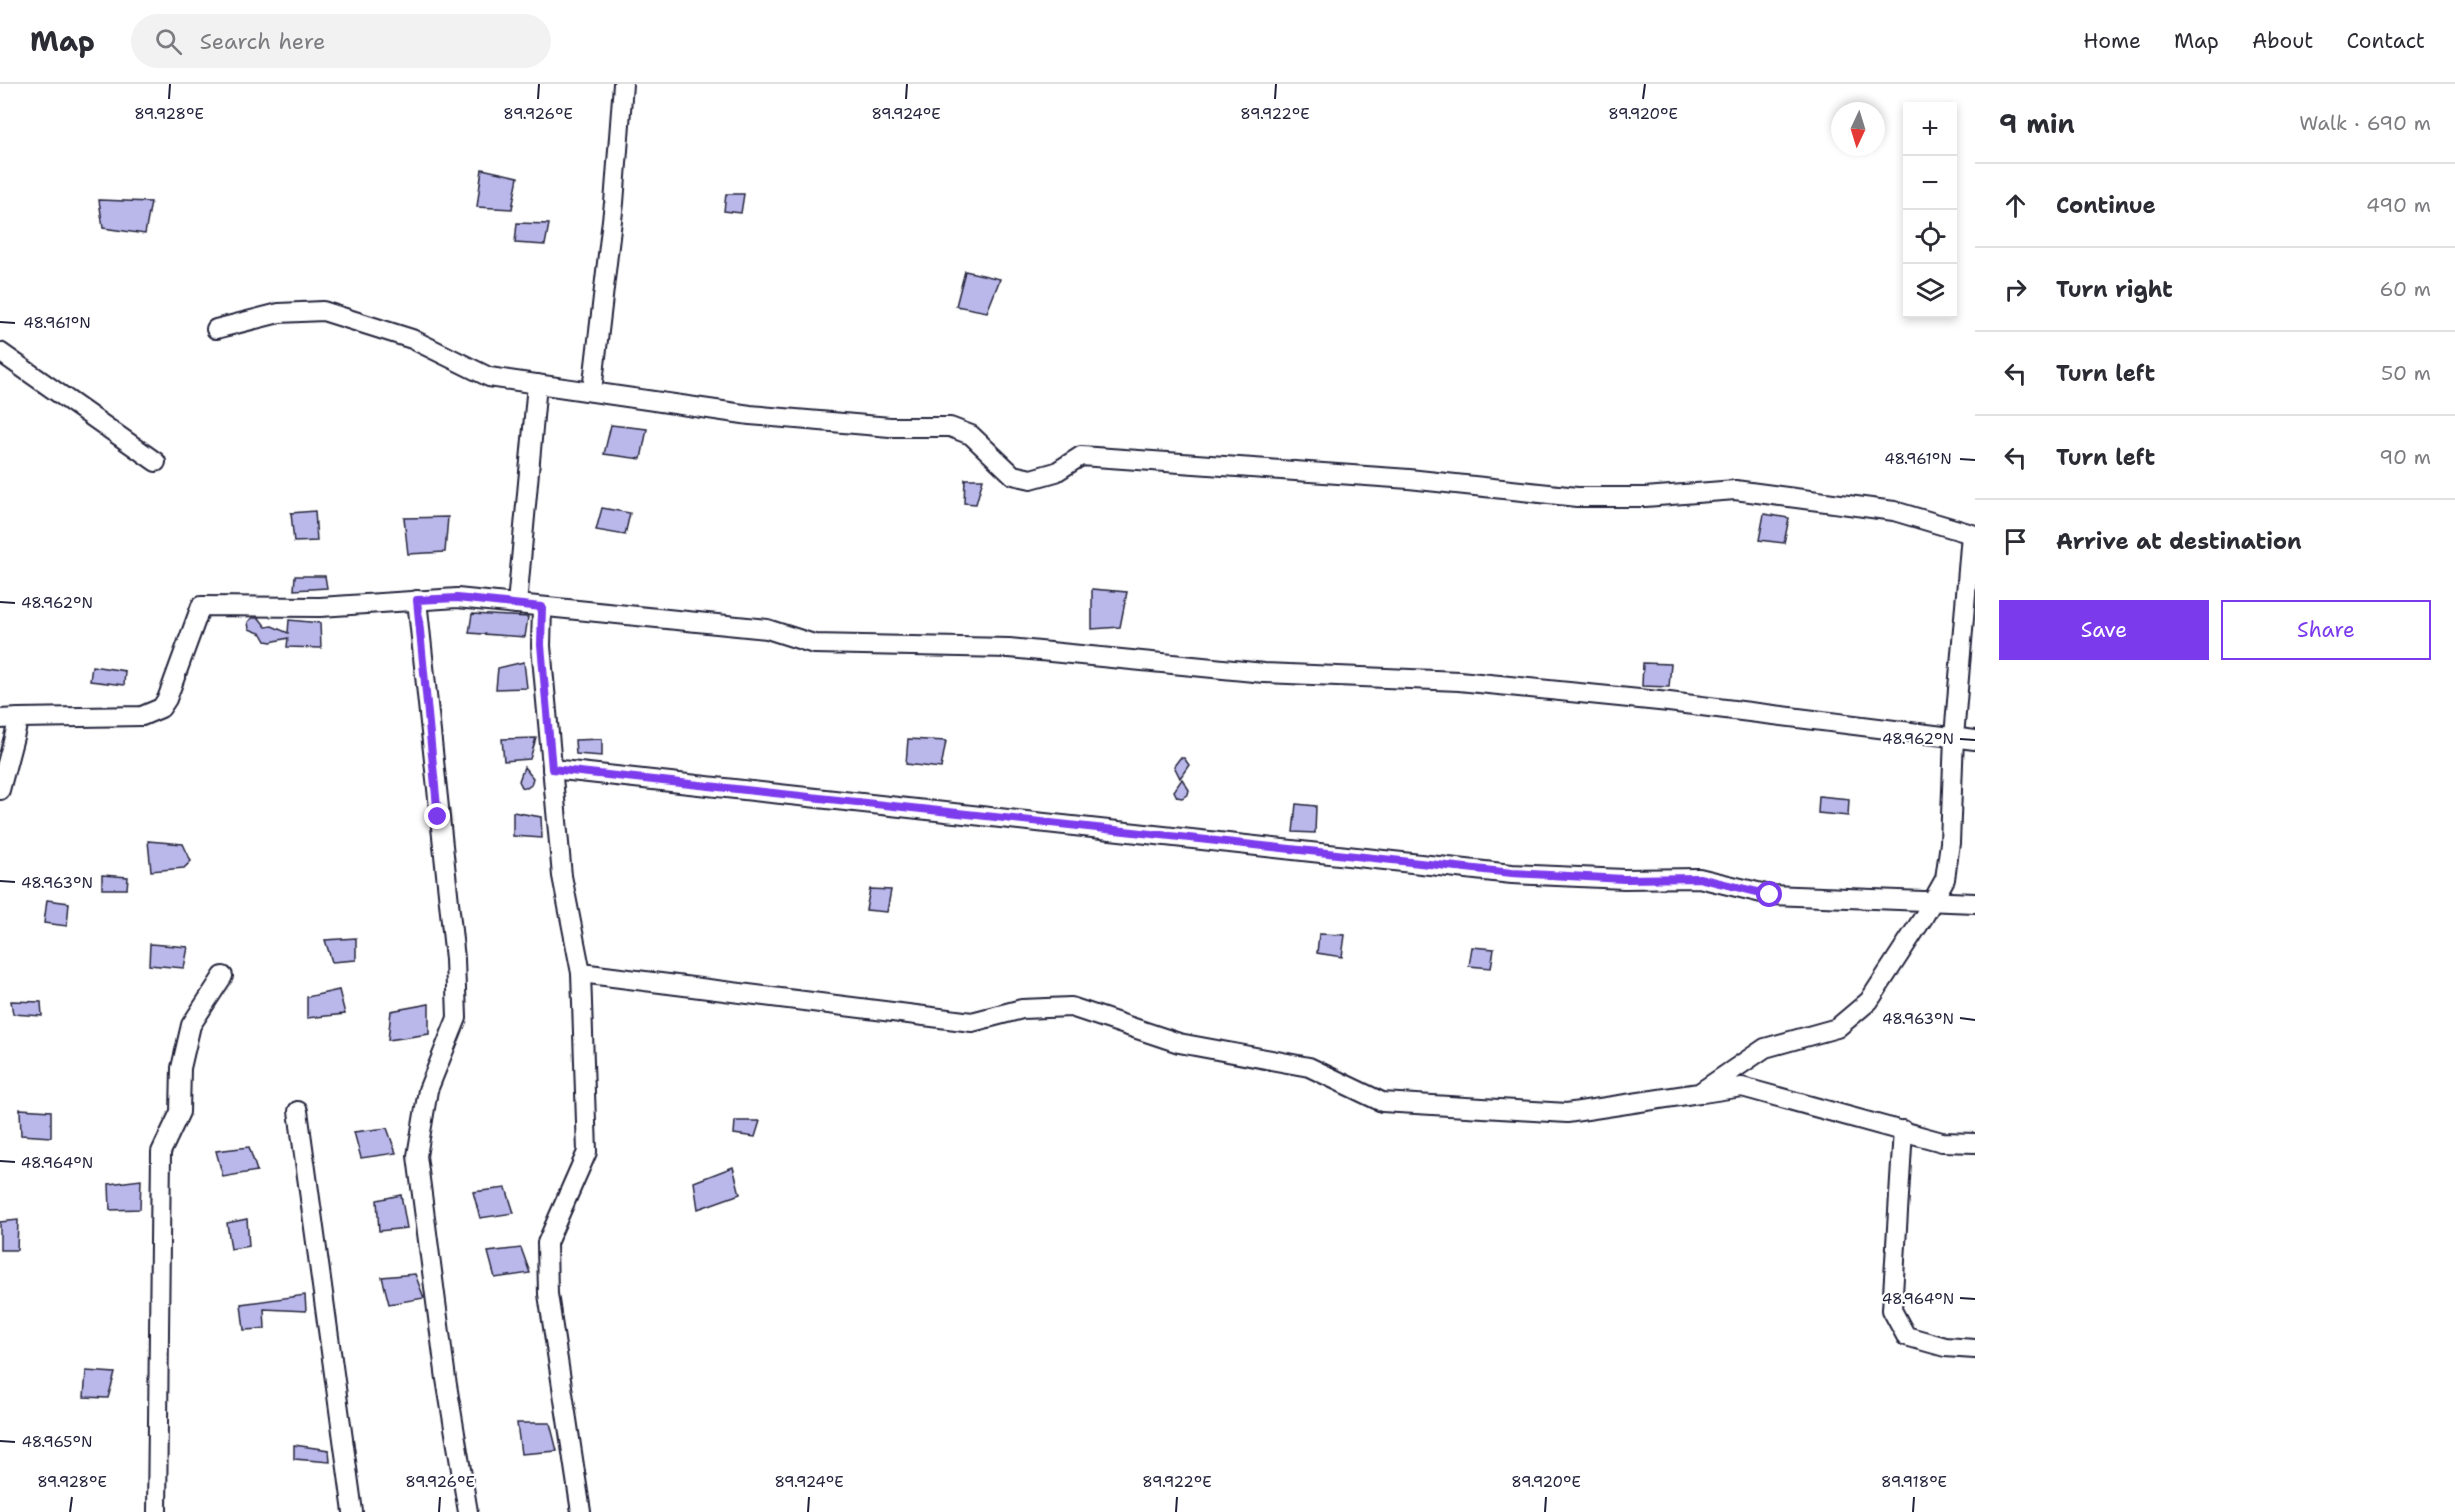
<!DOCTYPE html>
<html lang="en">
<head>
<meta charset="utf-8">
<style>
  :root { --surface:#fff; --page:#f2f2f3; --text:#2b2b33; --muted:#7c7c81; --line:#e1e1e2; --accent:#7c3aed }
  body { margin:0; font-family:"Shantell Sans",sans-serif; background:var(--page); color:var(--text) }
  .controls { position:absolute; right:18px; top:18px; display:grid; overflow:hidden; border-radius:0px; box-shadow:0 3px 9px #0003 }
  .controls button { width:54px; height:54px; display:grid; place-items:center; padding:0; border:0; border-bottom:2px solid var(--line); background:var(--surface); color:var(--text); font:30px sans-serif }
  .compass { position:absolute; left:1831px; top:18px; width:54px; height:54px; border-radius:50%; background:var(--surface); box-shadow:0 3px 9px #0003; rotate:184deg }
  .stop { position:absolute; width:18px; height:18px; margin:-14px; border:4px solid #7c3aed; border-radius:50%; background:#fff }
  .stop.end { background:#7c3aed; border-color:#fff; box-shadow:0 2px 6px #0008 }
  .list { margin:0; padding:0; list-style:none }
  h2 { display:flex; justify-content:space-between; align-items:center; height:78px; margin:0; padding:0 24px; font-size:26px }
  h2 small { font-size:20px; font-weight:400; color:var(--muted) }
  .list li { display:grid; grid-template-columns:39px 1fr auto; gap:18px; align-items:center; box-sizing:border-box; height:84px; padding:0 24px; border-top:2px solid var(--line) }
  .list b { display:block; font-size:22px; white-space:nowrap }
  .list em { font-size:20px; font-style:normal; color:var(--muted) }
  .actions { display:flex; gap:12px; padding:18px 24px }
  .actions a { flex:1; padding:14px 0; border:2px solid var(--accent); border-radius:0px; text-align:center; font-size:21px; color:var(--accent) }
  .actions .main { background:var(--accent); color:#fff }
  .icon { flex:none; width:33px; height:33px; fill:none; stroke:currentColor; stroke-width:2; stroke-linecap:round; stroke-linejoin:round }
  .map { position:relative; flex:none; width:1975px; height:1428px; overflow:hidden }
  header { display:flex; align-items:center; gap:36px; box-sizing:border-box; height:84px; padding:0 30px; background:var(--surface); border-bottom:2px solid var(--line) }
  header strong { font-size:28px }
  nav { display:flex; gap:33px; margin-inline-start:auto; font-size:21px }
  .search { width:420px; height:54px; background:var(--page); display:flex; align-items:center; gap:15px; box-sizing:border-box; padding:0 21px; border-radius:33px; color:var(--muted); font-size:22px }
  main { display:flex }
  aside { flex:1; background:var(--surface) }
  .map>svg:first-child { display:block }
  .building { fill:#bab8ea; stroke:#22223b; stroke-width:1.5 }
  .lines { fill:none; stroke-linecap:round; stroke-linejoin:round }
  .minor-casing { stroke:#22223b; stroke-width:22 }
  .minor { stroke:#fff; stroke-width:18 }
  .route { stroke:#7c3aed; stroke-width:8 }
  .ticks { fill:none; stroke:#22223b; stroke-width:2 }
  .ticks-label { font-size:15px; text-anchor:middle; fill:#22223b; stroke:#fff; stroke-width:4.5; stroke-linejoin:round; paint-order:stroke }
</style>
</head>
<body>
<header>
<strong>Map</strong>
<div class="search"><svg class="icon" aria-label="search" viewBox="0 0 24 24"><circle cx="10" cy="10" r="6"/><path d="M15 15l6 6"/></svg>Search here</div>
<nav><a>Home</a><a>Map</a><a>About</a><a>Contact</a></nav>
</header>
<main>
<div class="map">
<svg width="1975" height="1428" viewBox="0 0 1975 1428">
  <rect width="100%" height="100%" fill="#fff"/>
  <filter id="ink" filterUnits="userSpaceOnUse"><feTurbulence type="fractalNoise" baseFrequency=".0167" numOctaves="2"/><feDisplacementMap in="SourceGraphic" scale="12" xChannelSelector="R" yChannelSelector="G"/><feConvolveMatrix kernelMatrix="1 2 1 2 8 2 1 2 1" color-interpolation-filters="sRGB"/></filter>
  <g filter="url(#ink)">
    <g class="building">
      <path d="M482,85L518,93L512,125L477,123Z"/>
      <path d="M726,110H744L741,129L724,127Z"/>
      <path d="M99,116L151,118L145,150L103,144Z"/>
      <path d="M517,139L549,140L545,161L515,159Z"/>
      <path d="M965,187L1000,195L987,228L956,222Z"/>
      <path d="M611,341L647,345L641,375L604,370Z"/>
      <path d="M965,395H983L976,420L964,419Z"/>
      <path d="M602,424L630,429L625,451L596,446Z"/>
      <path d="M315,427L317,457L294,458L291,429Z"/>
      <path d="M1764,430L1789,434L1784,459L1759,456Z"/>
      <path d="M448,433L445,468L408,470L404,434Z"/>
      <path d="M295,492H325L327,504L294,506Z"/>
      <path d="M1092,505L1127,508L1120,543L1092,545Z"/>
      <path d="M472,530L528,533L525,553L469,549Z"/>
      <path d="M252,534H259L266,543L272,542L288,549L289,536L320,539L321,564L287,563L288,554L271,558L266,557L262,550L249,545L248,538Z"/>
      <path d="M524,578L527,604L496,605L498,584Z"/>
      <path d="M1643,579L1671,580L1669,603L1642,602Z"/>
      <path d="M92,582L125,587L124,601L90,597Z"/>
      <path d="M536,654L530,675L504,677L502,655Z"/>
      <path d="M602,655V672L576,670L575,656Z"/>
      <path d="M908,655L946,657L941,684L906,680Z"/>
      <path d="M1180,674H1184L1189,681L1180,694L1174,682Z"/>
      <path d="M524,683L533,694L531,701L527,704L522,703L519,697Z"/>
      <path d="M1182,695L1189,706L1188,710L1182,714L1177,713L1174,707Z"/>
      <path d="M1819,712L1849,715L1848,732L1818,729Z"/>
      <path d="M1296,720L1316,722L1315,749L1293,748Z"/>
      <path d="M513,728L541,733L542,754L513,752Z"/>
      <path d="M148,757L183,760L191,777L184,784L151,787Z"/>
      <path d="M102,791L128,793L127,805H102Z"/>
      <path d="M870,805L891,806L887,828L866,826Z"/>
      <path d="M47,816L69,819L67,842L44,839Z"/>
      <path d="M1319,850L1345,851L1342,873L1317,869Z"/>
      <path d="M356,854V876L332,878L325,856Z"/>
      <path d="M150,860L188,863L184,884L149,881Z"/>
      <path d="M1472,863L1494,865L1491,884L1469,882Z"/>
      <path d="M339,906L345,930L307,934V913Z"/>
      <path d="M11,917L41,918L42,932L13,930Z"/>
      <path d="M429,920V950L388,956L391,927Z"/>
      <path d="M20,1025L51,1027V1053L21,1051Z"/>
      <path d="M735,1037H760L755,1053L734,1050Z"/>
      <path d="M387,1044L396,1069L361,1074L354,1048Z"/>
      <path d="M249,1063L257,1087L223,1093L216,1067Z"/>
      <path d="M733,1083L740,1110L698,1125L694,1098Z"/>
      <path d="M141,1096L140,1125L110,1126L109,1100Z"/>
      <path d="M506,1104L514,1129L480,1134L473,1108Z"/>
      <path d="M401,1111L407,1144L379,1147L377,1116Z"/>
      <path d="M247,1135L249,1162L231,1165L227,1139Z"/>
      <path d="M18,1136L17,1166H0V1138Z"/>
      <path d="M521,1164L530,1189L495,1194L488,1168Z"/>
      <path d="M415,1190L424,1214L389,1220L382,1193Z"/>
      <path d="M305,1211L306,1227L264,1225L265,1245L244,1246L241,1220Z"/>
      <path d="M86,1287L115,1289L108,1314L84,1313Z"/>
      <path d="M517,1339H550L557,1367L521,1370Z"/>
      <path d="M294,1361L329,1366L330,1378L294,1375Z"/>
    </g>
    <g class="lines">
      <defs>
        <g id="minor">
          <path d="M216,245L279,229L323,227L412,255L489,293L750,331L890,343H950L971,351L1013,391L1031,395L1056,388L1081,372L1409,395L1577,413H1645L1735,406L1894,427L1975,451"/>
          <path d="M0,268L156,378"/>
          <path d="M592,307L614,119L623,0"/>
          <path d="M417,516L455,875L457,934L428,1006L417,1072L446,1295L468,1428"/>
          <path d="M517,520L537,300"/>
          <path d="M542,523L541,562L562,792L581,889L587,1068L547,1159L548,1210L581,1428"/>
          <path d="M0,635L19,634"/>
          <path d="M552,685L1512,790L1624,795L1699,794L1770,811L1975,819"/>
          <path d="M0,706L19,634L142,632L161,624L167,615L201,522L320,523L457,514L767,545L814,560L1009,564L1264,589L1459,597L1669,618L1975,656"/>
          <path d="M581,889L972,938L1022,925L1071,923L1179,959L1309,983L1382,1018L1567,1029L1699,1009L1765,964L1837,944L1869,917L1923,834L1945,795L1950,759L1954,653L1971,450"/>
          <path d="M1703,1009L1742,1003L1942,1058L1975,1059"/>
          <path d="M298,1027L353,1428"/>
          <path d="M1903,1046L1892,1226L1906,1252L1945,1263L1975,1265"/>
          <path d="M157,1428L161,1068L180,1028L181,984L191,941L223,892"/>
        </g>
      </defs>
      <use href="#minor" class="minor-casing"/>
      <use href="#minor" class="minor"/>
    </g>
  </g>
  <g class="lines" filter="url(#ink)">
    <path class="route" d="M438,733L417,516L457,514L542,523L541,561L552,685L1512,789L1624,795L1699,794L1770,811"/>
  </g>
  <path class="ticks" d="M169,15L170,0M538,15L539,0M906,15L907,0M1275,15L1276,0M1643,15L1645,0M0,238L15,239M1960,375L1975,376M0,518L15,519M1960,655L1975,656M0,797L15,798M1960,934L1975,936M0,1077L15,1078M1960,1214L1975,1215M0,1357L15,1358M70,1428L72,1413M439,1428L440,1413M808,1428L809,1413M1176,1428L1177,1413M1545,1428L1546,1413M1913,1428L1914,1413"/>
  <g class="ticks-label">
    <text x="169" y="35">89.928°E</text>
    <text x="538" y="35">89.926°E</text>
    <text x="906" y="35">89.924°E</text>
    <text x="1275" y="35">89.922°E</text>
    <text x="1643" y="35">89.920°E</text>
    <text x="57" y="244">48.961°N</text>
    <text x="1918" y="380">48.961°N</text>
    <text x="57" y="524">48.962°N</text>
    <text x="1918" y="660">48.962°N</text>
    <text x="57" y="804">48.963°N</text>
    <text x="1918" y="940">48.963°N</text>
    <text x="57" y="1084">48.964°N</text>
    <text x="1918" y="1220">48.964°N</text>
    <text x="57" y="1363">48.965°N</text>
    <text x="72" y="1403">89.928°E</text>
    <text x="440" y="1403">89.926°E</text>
    <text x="809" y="1403">89.924°E</text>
    <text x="1177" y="1403">89.922°E</text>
    <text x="1546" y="1403">89.920°E</text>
    <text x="1914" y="1403">89.918°E</text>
  </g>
</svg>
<div class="controls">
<button>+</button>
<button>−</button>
<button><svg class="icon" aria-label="locate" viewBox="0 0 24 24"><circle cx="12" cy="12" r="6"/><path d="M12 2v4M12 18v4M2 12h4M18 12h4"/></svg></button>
<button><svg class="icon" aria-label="layers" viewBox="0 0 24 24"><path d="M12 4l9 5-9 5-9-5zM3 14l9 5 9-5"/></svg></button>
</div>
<svg class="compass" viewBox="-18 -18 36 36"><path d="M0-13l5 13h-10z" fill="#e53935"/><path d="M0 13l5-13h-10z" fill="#7c7c81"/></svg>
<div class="stop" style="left:1770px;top:811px"></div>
<div class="stop end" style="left:438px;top:733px"></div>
</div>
<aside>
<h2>9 min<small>Walk · 690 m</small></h2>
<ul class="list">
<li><svg class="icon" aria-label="ahead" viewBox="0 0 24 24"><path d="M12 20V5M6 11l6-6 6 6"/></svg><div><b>Continue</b></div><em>490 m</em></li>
<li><svg class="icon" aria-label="right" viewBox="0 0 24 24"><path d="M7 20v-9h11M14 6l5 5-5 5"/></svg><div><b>Turn right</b></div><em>60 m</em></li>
<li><svg class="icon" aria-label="left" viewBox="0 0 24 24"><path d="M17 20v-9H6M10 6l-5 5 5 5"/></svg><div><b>Turn left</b></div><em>50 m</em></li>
<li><svg class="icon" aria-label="left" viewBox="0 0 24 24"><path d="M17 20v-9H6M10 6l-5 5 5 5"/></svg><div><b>Turn left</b></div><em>90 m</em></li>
<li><svg class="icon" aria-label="arrive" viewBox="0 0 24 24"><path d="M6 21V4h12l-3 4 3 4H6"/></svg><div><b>Arrive at destination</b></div></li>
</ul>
<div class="actions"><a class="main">Save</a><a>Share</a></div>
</aside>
</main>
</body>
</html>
